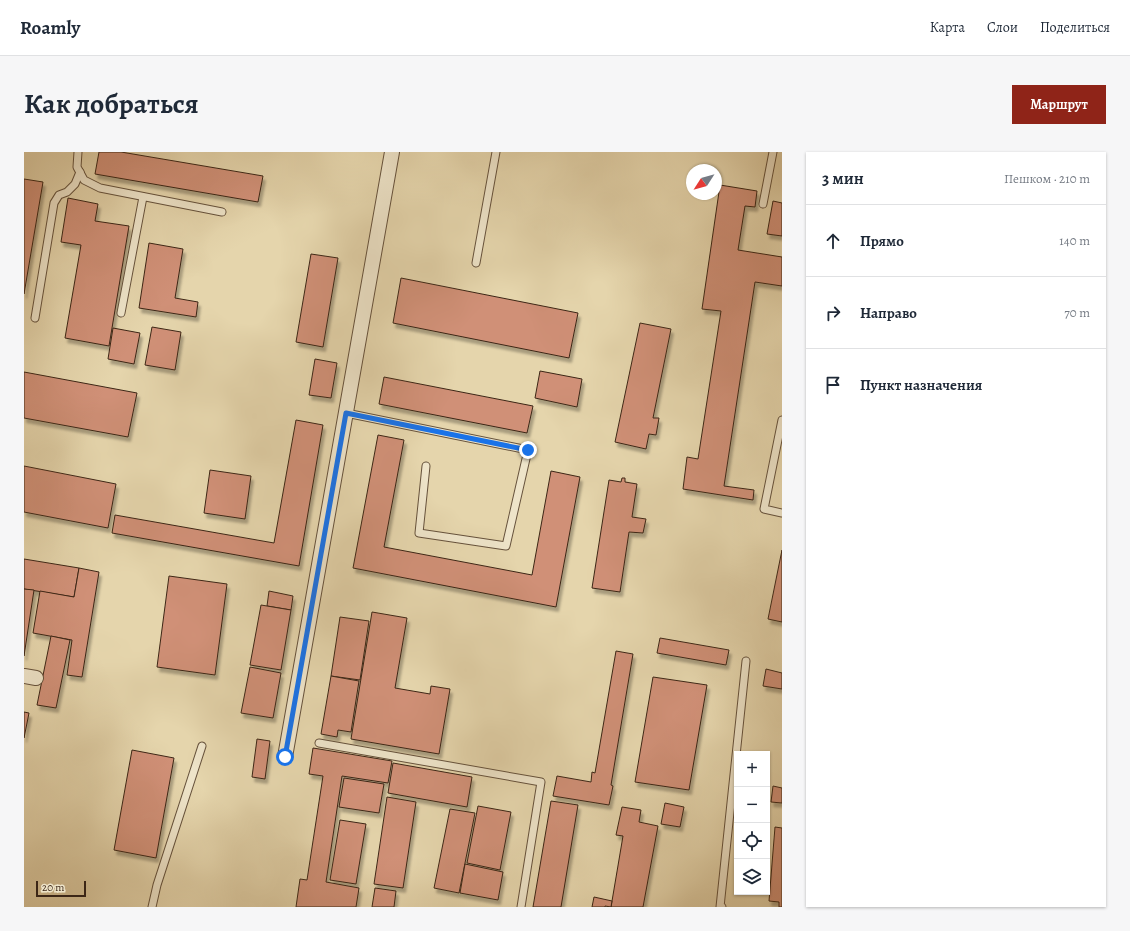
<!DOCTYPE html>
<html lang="ru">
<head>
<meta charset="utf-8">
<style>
  :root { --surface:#fff; --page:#f6f6f7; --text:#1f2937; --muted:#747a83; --line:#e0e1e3; --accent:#8f2418 }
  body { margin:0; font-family:Alegreya,serif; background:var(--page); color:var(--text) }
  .controls { position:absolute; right:12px; bottom:12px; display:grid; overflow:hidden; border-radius:0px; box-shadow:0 1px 3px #0004 }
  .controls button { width:36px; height:36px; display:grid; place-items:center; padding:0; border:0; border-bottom:1px solid var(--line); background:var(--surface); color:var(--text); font:20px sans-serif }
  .compass { position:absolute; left:662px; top:12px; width:36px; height:36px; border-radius:50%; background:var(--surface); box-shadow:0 1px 3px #0004; rotate:234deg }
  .scale { position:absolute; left:12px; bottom:10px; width:50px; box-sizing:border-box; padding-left:4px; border:2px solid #3c2616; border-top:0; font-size:11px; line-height:14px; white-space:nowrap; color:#3c2616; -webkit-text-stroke:3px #eee4c9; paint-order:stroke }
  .stop { position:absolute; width:12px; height:12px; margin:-9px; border:3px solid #1a73e8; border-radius:50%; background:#fff }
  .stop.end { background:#1a73e8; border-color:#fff; box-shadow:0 1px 4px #0008 }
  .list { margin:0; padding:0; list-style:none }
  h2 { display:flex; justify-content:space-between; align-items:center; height:52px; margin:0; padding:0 16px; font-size:17px }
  h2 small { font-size:13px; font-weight:400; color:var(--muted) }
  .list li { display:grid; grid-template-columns:26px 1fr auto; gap:12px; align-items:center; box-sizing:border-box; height:72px; padding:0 16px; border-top:1px solid var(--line) }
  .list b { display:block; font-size:15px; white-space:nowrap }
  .list em { font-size:13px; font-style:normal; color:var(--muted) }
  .icon { flex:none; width:22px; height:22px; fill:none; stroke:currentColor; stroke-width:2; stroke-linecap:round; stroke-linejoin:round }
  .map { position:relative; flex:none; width:758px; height:755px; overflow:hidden; border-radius:0px }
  header { display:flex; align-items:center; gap:24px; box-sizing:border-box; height:56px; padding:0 20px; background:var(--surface); border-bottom:1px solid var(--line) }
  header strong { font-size:19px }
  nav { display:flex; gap:22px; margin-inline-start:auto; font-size:14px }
  .intro { display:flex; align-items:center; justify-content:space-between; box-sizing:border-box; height:96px; padding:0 24px }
  h1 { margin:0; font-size:28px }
  .button { padding:10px 18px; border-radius:0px; background:var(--accent); color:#fff; font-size:14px; font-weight:700 }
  main { display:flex; gap:24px; padding:0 24px }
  aside { flex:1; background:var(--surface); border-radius:0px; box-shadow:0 1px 3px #0004 }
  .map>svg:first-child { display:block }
  .building { fill:#d09077; stroke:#3c2616; filter:url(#shadow) }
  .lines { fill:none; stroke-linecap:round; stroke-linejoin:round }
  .lane-casing { stroke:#66523c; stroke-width:9 }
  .street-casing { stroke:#66523c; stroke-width:16 }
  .lane { stroke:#eee4c9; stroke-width:7 }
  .street { stroke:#eee4c9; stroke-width:14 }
  .route { stroke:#1a73e8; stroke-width:5 }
</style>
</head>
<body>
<header>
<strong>Roamly</strong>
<nav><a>Карта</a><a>Слои</a><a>Поделиться</a></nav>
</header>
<div class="intro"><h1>Как добраться</h1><a class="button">Маршрут</a></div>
<main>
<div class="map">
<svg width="758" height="755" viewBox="0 0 758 755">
  <defs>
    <filter id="shadow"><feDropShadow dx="2.5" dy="4.5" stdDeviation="1" flood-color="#0004"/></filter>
  </defs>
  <rect width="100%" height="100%" fill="#e5d5ac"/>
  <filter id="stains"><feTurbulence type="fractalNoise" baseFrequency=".005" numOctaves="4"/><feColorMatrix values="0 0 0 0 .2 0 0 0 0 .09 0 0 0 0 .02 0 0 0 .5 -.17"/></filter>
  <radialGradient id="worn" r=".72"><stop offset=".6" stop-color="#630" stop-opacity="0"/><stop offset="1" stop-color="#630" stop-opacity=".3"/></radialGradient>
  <g class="building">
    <path d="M75,0H97L239,24L234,50L71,22Z"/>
    <path d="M0,27L19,30L0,142Z"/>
    <path d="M696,33L733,39L731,55L721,54L714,98L758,105V134L731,130L700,334L730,338L729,348L659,337L663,305L674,307L697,159L678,157Z"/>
    <path d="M44,46L74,52L71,69L105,74L85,194L41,186L57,93L37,90Z"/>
    <path d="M749,49L758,51V84L743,82Z"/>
    <path d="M125,91L159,97L151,146L174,150L172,165L115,156Z"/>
    <path d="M287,102L314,106L299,195L272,190Z"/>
    <path d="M377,126L554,161L545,206L369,171Z"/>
    <path d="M616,171L647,177L629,266H635L632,283L625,282L622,297L591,290Z"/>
    <path d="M128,175L157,180L151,218L121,213Z"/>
    <path d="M89,176L116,181L110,212L84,207Z"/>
    <path d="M291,207L313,211L307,246L285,243Z"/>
    <path d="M516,219L558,227L553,255L511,246Z"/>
    <path d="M0,220L113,241L104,285L0,266Z"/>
    <path d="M360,225L509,254L503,281L355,252Z"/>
    <path d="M272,268L299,273L275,414L88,381L91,363L250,391Z"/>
    <path d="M354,283L380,288L360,395L508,423L527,319L556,325L532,455L329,416Z"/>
    <path d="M0,314L92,332L84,376L0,360Z"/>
    <path d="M186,318L227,324L221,367L180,361Z"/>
    <path d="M598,326H601V330L613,332L608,365L622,367L619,381L605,380L596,440L568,436L585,328L597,330Z"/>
    <path d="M758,398V470L744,467Z"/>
    <path d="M0,407L55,416L50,445L0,437Z"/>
    <path d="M55,416L75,420L58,525L43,523L48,488L9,481L16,439L50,445Z"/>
    <path d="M145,424L203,432L191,523L133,515Z"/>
    <path d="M0,437L10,438L0,504Z"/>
    <path d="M245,439L269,444L267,458L243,454Z"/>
    <path d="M237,453L267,458L257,518L226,513Z"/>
    <path d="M348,460L383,466L371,536L406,542L407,534L426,537L415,602L327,587Z"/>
    <path d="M316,465L345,469L336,528L307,524Z"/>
    <path d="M27,484L46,488L32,556L13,553Z"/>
    <path d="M636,486L705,498L702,513L633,501Z"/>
    <path d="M592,499L609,502L587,633L589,634L585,653L529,644L533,624L567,630L568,620L571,621Z"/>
    <path d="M226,515L257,521L249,566L217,561Z"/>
    <path d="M742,517L758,521V537L739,534Z"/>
    <path d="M307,524L335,529L327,580L314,578L313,585L297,582Z"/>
    <path d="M629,525L683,533L665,638L611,630Z"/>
    <path d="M0,560L5,561L0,586Z"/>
    <path d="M233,587L246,589L241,627L228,625Z"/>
    <path d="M289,596L368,609L364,631L318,624L302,730L335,736L332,755H272L276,727L283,728L299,624L285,622Z"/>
    <path d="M108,598L150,606L132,706L90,698Z"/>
    <path d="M369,611L448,625L443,655L364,641Z"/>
    <path d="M320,626L360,632L355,661L315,655Z"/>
    <path d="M749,634L758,636V651L747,650Z"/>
    <path d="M363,645L392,650L379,736L350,732Z"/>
    <path d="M527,649L554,653L537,755H509Z"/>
    <path d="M641,651L660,655L656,675L637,672Z"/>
    <path d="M454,654L487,660L476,718L443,711Z"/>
    <path d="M598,655L617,658L615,670L634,674L619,755H587L599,684L592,683Z"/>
    <path d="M426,657L451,661L435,741L410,736Z"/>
    <path d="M316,668L342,672L332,732L306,728Z"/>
    <path d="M751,675L758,676V755H755V750L745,749Z"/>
    <path d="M441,712L479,720L474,748L436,741Z"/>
    <path d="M351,736L372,739L370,755H348Z"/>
    <path d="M570,745L588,749L587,755L581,754V755H568Z"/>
  </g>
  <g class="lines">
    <defs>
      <g id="lane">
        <path d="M54,0L53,15L60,28L76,36L198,60"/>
        <path d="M739,52L749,0"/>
        <path d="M452,111L472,0"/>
        <path d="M97,161L119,45"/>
        <path d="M11,166L30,51L35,43L43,40L51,32L56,20"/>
        <path d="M322,261L504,298L482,394L395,381L402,314"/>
        <path d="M758,268L740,357L758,361"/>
        <path d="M295,591L517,630L497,755"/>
        <path d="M128,755L133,733L178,594"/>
        <path d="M698,755H696L722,509"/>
      </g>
      <g id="street">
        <path d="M0,524L12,526"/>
        <path d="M261,605L368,0"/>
      </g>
    </defs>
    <use href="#lane" class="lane-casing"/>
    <use href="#street" class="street-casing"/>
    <use href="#lane" class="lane"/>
    <use href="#street" class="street"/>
  </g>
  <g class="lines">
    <path class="route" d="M261,605L322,261L504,298"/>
  </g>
  <rect width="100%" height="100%" filter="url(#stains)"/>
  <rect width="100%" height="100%" fill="url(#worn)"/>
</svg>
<div class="controls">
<button>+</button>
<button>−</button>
<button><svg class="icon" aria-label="locate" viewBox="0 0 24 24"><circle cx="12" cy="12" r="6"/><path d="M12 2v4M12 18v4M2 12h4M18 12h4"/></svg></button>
<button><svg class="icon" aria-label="layers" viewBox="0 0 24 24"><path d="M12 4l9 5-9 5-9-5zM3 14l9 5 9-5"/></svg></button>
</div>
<svg class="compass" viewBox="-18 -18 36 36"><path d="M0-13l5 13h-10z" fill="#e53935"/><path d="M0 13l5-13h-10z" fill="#747a83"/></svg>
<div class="scale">20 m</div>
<div class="stop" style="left:261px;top:605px"></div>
<div class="stop end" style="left:504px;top:298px"></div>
</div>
<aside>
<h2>3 мин<small>Пешком · 210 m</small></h2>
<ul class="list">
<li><svg class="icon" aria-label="ahead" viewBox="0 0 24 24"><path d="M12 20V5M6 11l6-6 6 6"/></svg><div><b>Прямо</b></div><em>140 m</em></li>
<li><svg class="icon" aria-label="right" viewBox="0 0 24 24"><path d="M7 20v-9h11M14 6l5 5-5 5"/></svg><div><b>Направо</b></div><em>70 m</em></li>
<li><svg class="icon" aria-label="arrive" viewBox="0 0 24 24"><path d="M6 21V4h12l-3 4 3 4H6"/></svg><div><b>Пункт назначения</b></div></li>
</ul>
</aside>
</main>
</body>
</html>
